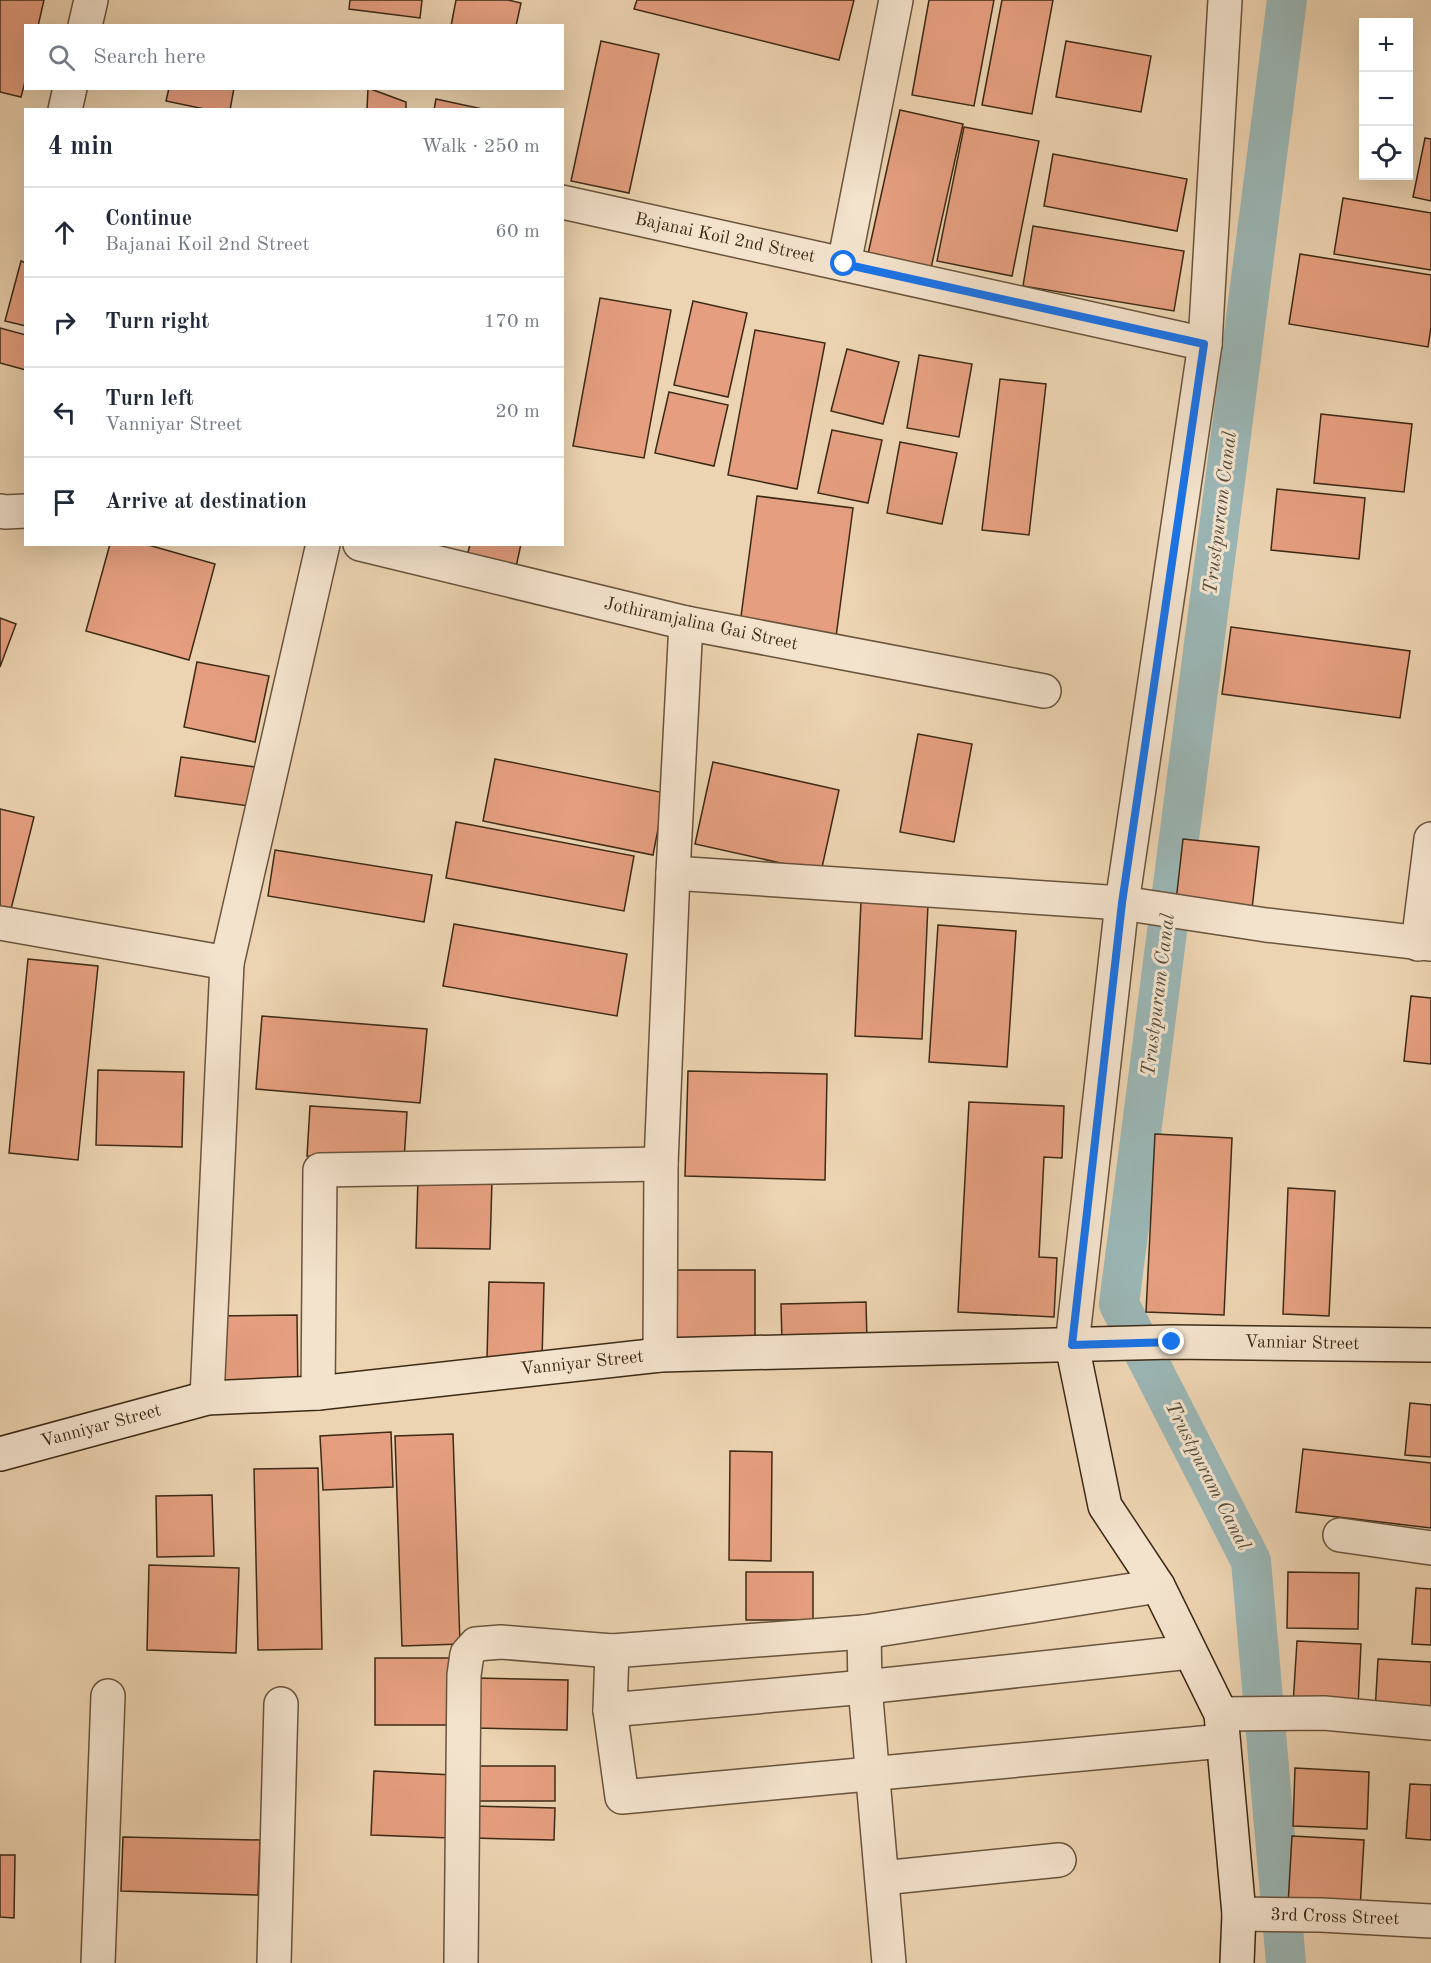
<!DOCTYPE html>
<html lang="en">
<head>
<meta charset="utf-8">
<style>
  :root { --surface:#fff; --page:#f2f2f3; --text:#1f2937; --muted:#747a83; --line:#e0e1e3 }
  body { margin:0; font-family:"Old Standard TT",serif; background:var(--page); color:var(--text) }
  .controls { position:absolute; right:18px; top:18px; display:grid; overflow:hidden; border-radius:0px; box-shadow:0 6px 24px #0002 }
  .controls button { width:54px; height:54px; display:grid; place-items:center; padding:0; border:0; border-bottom:2px solid var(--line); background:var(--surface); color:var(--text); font:30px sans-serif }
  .stop { position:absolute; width:18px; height:18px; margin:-14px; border:4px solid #1a73e8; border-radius:50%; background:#fff }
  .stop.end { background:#1a73e8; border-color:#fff; box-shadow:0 2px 6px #0008 }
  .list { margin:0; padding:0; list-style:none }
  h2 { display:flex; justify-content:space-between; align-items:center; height:78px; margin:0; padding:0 24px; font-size:26px }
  h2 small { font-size:20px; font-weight:400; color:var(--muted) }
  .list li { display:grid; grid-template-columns:39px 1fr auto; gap:18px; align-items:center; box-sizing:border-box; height:90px; padding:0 24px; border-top:2px solid var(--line) }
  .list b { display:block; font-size:22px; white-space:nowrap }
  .list p { margin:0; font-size:20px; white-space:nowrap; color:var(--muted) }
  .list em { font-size:20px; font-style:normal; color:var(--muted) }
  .icon { flex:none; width:33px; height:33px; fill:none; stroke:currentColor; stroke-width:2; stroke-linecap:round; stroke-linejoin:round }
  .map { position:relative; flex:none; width:1431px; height:1963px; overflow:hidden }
  .search { position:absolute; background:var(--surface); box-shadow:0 6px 24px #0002; left:24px; top:24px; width:540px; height:66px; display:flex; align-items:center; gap:15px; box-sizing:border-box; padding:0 21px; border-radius:0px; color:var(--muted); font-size:22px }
  .panel { position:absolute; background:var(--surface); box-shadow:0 6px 24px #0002; left:24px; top:108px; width:540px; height:438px; border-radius:0px }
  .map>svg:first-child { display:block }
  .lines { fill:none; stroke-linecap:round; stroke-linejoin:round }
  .canal { stroke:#9bb6b5; stroke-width:40 }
  .building { fill:#e59f80; stroke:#3d2a15; stroke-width:1.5 }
  .street-casing { stroke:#69543c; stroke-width:36 }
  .secondary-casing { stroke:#3d2a15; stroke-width:36 }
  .street { stroke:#f3e2cc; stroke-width:33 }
  .secondary { stroke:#f3e2cc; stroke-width:33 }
  .route { stroke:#1a73e8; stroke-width:8 }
  .labels { text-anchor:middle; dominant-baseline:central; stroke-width:6; stroke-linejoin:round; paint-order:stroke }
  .street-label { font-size:18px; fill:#3d2a15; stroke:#f3e2cc }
  .water-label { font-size:20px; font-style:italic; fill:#544d3d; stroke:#f3e2cc }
</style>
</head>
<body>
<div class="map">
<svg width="1431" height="1963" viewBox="0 0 1431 1963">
  <rect width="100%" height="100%" fill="#ecd3b1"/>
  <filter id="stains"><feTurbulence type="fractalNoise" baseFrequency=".00333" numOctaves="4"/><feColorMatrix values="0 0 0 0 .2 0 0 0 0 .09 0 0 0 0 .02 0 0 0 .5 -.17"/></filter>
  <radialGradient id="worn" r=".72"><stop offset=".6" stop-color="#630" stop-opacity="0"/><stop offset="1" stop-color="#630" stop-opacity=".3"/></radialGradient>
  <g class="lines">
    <path class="canal" d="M1286,1963L1251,1561L1119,1304L1287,0"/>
  </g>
  <g class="building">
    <path d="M0,0H44L38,26H26V78L21,97L0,92Z"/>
    <path d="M350,0H422L420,18L349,9Z"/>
    <path d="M456,0H508L521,3L516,26H451Z"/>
    <path d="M637,0H854L839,60L634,9Z"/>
    <path d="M929,0H994L974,106L912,95Z"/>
    <path d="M1002,0H1053L1032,114L982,105Z"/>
    <path d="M601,41L659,54L629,193L571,181Z"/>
    <path d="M1066,41L1151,56L1141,112L1056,97Z"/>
    <path d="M169,88H234L230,110H209L166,101Z"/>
    <path d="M368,88L406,102V110H367Z"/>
    <path d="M436,99L487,110H434Z"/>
    <path d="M900,110L963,124L931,268L868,254Z"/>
    <path d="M964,127L1039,141L1012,276L937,261Z"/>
    <path d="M1425,138L1431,139V201L1413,197Z"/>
    <path d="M1053,154L1187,179L1177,231L1044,206Z"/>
    <path d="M1343,198L1431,213V270L1334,254Z"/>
    <path d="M1033,226L1184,251L1174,311L1023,286Z"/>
    <path d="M1300,254L1431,275V327L1428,347L1289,324Z"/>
    <path d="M21,261L26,263V326L5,321Z"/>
    <path d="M600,298L671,310L644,458L573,446Z"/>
    <path d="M693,301L747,313L728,397L674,385Z"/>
    <path d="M0,328L26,335V370L0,363Z"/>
    <path d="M755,330L825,343L797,489L728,475Z"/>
    <path d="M847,349L899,362L883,424L831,411Z"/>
    <path d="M919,355L972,364L959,437L907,428Z"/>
    <path d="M1000,379L1046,384L1029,535L982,530Z"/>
    <path d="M669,392L728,405L714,466L655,453Z"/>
    <path d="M1321,414L1412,424L1404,492L1314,483Z"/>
    <path d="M832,430L882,440L868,503L818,493Z"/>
    <path d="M900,442L957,453L942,524L887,513Z"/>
    <path d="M1277,489L1365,498L1359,559L1271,550Z"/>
    <path d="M757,496L853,508L836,637L740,624Z"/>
    <path d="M110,544H145L215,564L189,660L86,631Z"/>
    <path d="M470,544H521L516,567L467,557Z"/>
    <path d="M0,618L16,624L0,667Z"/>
    <path d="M1231,627L1410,651L1400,718L1222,694Z"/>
    <path d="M197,662L269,676L255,742L184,727Z"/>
    <path d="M918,734L972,744L954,842L900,832Z"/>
    <path d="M181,757L255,767L249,806L175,796Z"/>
    <path d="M495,759L665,793L653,855L483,821Z"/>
    <path d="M713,762L839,790L821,872L695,844Z"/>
    <path d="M0,809L34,817L10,913L0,911Z"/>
    <path d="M456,822L634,856L624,911L446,878Z"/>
    <path d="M1183,839L1259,847L1252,909L1176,901Z"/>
    <path d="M275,850L432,875L424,922L268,896Z"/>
    <path d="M861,901L928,904L922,1039L855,1036Z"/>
    <path d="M454,924L627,954L617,1016L443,986Z"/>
    <path d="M938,925L1016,931L1007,1067L929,1062Z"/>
    <path d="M28,959L98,966L78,1160L9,1153Z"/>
    <path d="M1411,996L1431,998V1064L1404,1061Z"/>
    <path d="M262,1016L427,1029L420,1103L256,1089Z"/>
    <path d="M98,1070L184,1072L182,1147L96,1145Z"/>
    <path d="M688,1071L827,1074L825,1180L685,1176Z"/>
    <path d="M969,1102L1064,1106L1062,1158L1044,1157L1039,1257L1057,1258L1054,1317L958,1312Z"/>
    <path d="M310,1106L407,1112L404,1161L307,1156Z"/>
    <path d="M1155,1134L1232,1138L1224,1315L1146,1312Z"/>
    <path d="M418,1178L492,1180L490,1249L416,1248Z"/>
    <path d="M1288,1188L1335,1191L1329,1316L1283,1314Z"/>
    <rect x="673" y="1270" width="82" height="74"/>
    <path d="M489,1282L544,1283L542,1359L487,1358Z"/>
    <path d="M866,1302L867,1342L782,1343L781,1304Z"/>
    <path d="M297,1315L298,1391H217V1316Z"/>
    <path d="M1410,1403L1431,1405V1457L1405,1455Z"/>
    <path d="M391,1432L393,1487L323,1490L320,1436Z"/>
    <path d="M453,1434L460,1644L402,1646L395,1436Z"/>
    <path d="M1303,1449L1431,1463V1528L1296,1512Z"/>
    <path d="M730,1451L772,1452L771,1561L729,1560Z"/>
    <path d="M318,1468L322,1649L258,1650L254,1469Z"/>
    <path d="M212,1495L214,1556L157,1557L156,1496Z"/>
    <path d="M149,1565L239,1568L236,1653L147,1650Z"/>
    <rect x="746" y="1572" width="67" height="48"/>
    <path d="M1288,1572L1359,1573L1358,1629L1287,1628Z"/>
    <path d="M1416,1588L1431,1589V1645L1412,1644Z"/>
    <path d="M1297,1641L1361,1644L1358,1707L1293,1705Z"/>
    <rect x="375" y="1658" width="83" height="67"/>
    <path d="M1378,1659L1431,1662V1716L1375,1712Z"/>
    <path d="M476,1678L568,1680L567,1730L475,1728Z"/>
    <rect x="475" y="1766" width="80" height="35"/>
    <path d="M1295,1768L1369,1772L1367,1829L1293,1826Z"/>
    <path d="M374,1771L453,1775L450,1838L371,1835Z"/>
    <path d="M1410,1784L1431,1785V1840L1406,1838Z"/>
    <path d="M473,1806L555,1808L554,1840L472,1838Z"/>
    <path d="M1292,1836L1364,1840L1360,1909L1288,1905Z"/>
    <path d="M123,1837L260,1840L258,1895L121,1891Z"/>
    <path d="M0,1855H15L14,1918L0,1917Z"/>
  </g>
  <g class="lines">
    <defs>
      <g id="street">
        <path d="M85,26L91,0"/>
        <path d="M65,110L70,88"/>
        <path d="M562,202L1205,344"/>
        <path d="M844,264L896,0"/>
        <path d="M0,511L5,512L26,511"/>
        <path d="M360,544L686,623L1044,691"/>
        <path d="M673,873L1122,903L1266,925L1431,944"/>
        <path d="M0,923L227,963"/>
        <path d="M1418,944L1431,839"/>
        <path d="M1072,1345L1122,903L1205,344L1225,0"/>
        <path d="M660,1355L661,1164L673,873L686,623"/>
        <path d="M318,1393L320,1170L661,1164"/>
        <path d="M207,1398L227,963L323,544"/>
        <path d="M1340,1535L1431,1548"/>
        <path d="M864,1632L865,1687L889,1963"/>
        <path d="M612,1651L610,1710L622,1797L1223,1741"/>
        <path d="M610,1710L865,1687L1190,1652"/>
        <path d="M1221,1714L1324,1713L1431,1723"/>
        <path d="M882,1878L1059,1860"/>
        <path d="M1239,1914L1321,1915L1431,1921"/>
        <path d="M98,1963L108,1696"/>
        <path d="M274,1963L281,1704"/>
        <path d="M461,1963L464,1675L467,1654L476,1644L501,1642L612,1651L864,1632L1158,1586"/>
      </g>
      <g id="secondary">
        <path d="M1072,1345L1105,1506L1158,1586L1221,1714L1239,1914L1237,1963"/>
        <path d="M0,1454L207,1398L318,1393L660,1355L1172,1342L1431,1345"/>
      </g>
    </defs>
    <use href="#street" class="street-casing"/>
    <use href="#secondary" class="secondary-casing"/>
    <use href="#street" class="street"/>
    <use href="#secondary" class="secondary"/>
  </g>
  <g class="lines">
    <path class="route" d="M844,264L1204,344L1122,903L1072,1345L1172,1342"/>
  </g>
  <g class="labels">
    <g class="street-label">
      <text transform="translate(725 238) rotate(12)">Bajanai Koil 2nd Street</text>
      <text transform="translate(701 624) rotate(12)">Jothiramjalina Gai Street</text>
      <text transform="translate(1302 1343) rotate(1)">Vanniar Street</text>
      <text transform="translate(582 1363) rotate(-6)">Vanniyar Street</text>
      <text transform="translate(101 1426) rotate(-15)">Vanniyar Street</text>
      <text transform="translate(1335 1917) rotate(2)">3rd Cross Street</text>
    </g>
    <g class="water-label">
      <text transform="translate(1221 513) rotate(-83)">Trustpuram Canal</text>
      <text transform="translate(1159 995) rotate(-83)">Trustpuram Canal</text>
      <text transform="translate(1207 1476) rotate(63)">Trustpuram Canal</text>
    </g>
  </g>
  <rect width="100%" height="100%" filter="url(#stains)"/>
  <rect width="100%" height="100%" fill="url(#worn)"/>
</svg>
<div class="controls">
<button>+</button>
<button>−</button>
<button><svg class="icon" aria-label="locate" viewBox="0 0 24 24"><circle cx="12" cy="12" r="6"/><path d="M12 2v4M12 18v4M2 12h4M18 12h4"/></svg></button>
</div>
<div class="stop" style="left:844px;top:264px"></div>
<div class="stop end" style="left:1172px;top:1342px"></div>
<div class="search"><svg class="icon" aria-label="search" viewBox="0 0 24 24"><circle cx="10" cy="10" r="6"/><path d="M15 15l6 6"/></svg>Search here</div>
<section class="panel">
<h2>4 min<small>Walk · 250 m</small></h2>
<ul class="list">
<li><svg class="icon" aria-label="ahead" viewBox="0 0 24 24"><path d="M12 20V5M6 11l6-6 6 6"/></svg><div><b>Continue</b><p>Bajanai Koil 2nd Street</p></div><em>60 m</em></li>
<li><svg class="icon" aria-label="right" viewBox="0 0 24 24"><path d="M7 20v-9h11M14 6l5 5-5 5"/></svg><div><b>Turn right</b></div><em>170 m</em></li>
<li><svg class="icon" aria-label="left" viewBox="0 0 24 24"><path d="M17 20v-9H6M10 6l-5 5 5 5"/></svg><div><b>Turn left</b><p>Vanniyar Street</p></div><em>20 m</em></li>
<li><svg class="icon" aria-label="arrive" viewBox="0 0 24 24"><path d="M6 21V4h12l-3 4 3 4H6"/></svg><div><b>Arrive at destination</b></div></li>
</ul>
</section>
</div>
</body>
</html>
